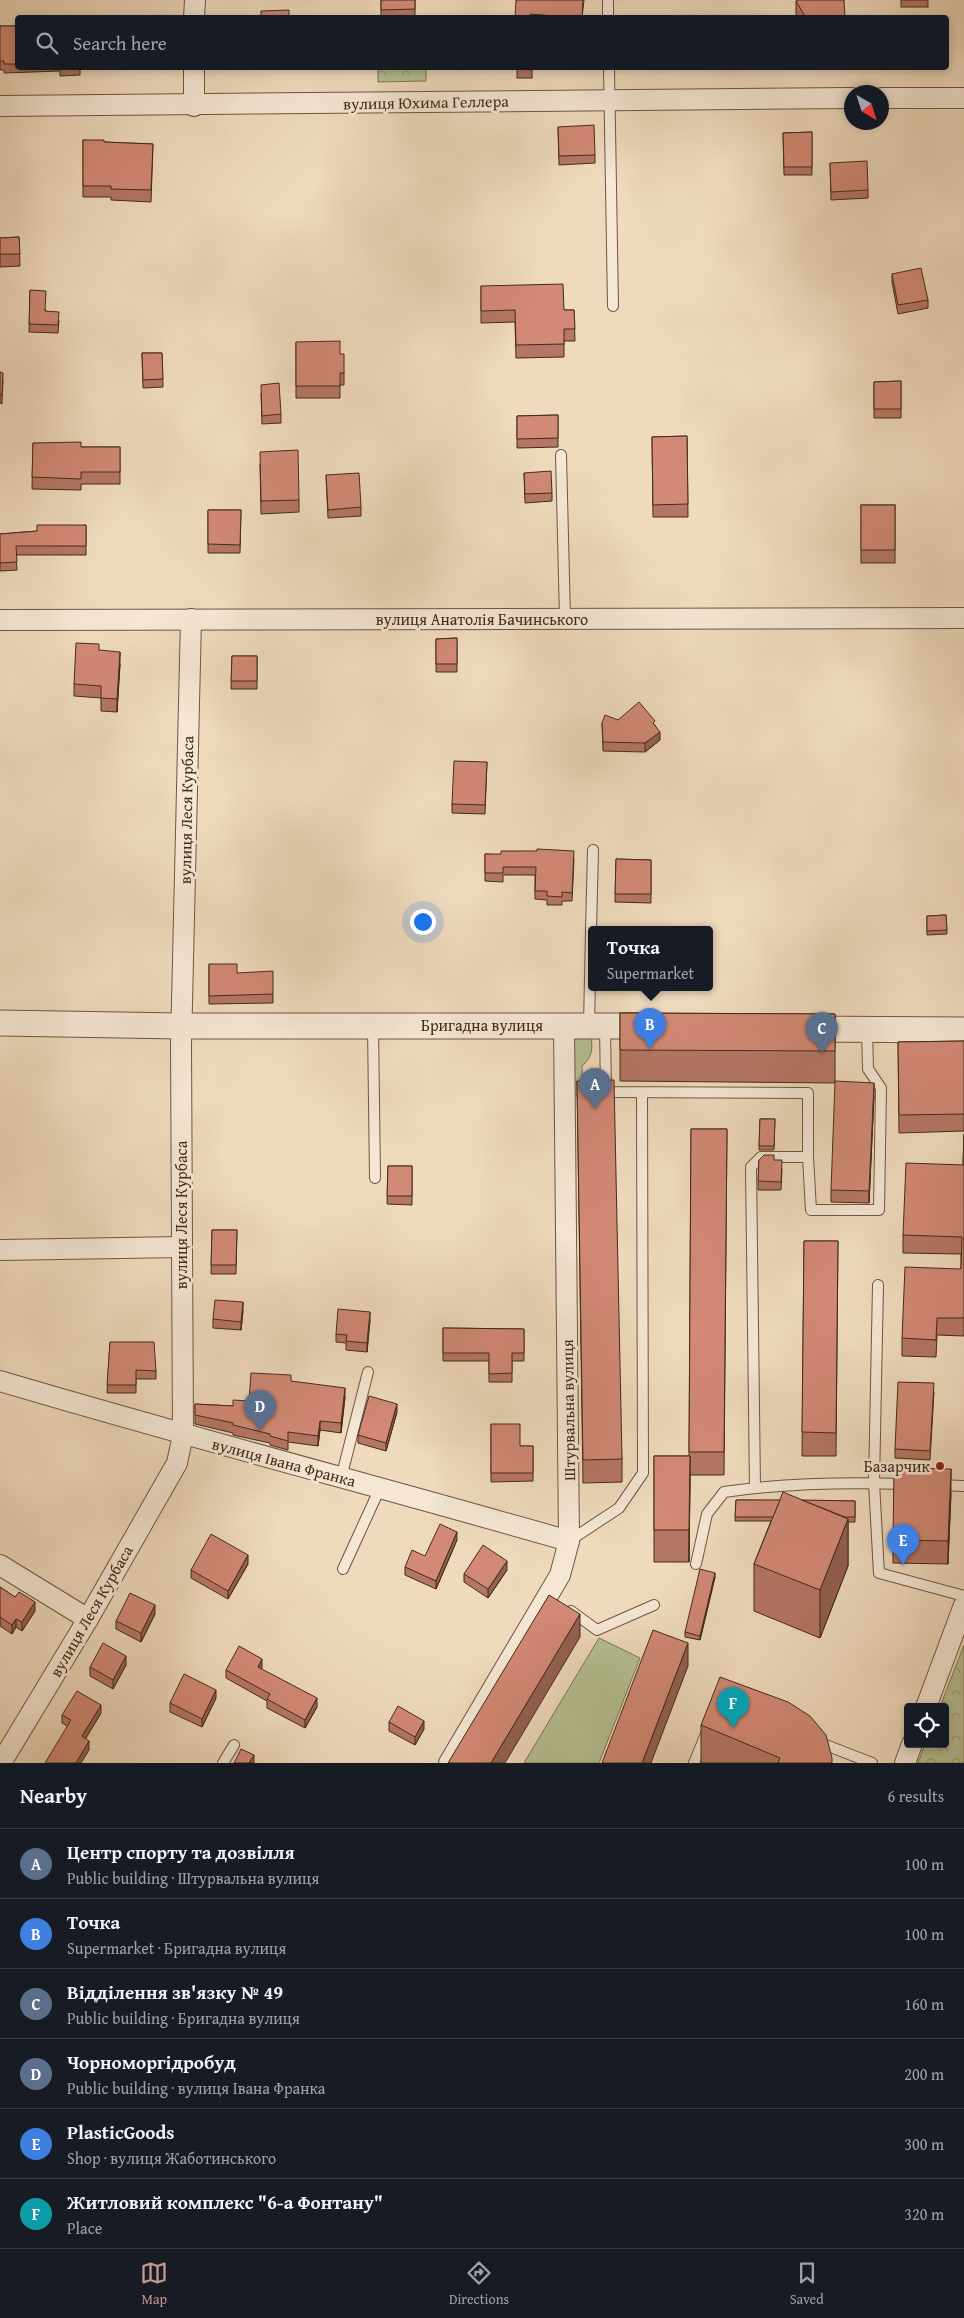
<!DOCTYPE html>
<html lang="en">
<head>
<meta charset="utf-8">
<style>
  :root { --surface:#171b24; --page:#20242c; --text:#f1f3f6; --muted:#9ea1a6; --line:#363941; --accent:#c59692 }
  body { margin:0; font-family:"Gentium Book Plus",serif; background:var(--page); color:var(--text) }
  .controls { position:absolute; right:15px; bottom:15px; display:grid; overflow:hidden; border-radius:5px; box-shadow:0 2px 8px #0003 }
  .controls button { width:45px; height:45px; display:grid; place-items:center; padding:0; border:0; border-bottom:1px solid var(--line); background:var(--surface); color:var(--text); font:25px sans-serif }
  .compass { position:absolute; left:844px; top:85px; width:45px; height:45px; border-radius:50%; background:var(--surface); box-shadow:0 2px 8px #0003; rotate:141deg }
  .you { position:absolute; left:422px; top:921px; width:18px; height:18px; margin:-12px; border:4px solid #fff; border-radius:50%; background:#1a73e8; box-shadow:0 0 0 8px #1a73e833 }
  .badge { display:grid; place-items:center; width:32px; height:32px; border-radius:50%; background:var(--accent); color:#fff; font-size:16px; font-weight:700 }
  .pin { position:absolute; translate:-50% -41px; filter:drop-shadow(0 1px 2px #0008) }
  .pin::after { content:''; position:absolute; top:26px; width:18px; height:15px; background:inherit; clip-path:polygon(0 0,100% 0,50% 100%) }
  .popup { position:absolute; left:588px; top:926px; width:125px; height:65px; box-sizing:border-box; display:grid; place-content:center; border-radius:5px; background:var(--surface); filter:drop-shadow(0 1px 4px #0005); font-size:16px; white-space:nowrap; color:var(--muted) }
  .popup b { font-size:19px; color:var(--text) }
  .popup::after { content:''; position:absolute; left:50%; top:100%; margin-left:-10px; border:10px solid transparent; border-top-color:var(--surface) }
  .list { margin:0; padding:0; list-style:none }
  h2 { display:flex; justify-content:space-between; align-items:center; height:65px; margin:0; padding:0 20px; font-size:21px }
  h2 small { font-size:16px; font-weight:400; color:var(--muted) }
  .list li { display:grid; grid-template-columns:32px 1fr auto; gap:15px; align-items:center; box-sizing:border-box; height:70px; padding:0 20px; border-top:1px solid var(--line) }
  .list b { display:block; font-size:19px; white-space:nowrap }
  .list p { margin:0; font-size:16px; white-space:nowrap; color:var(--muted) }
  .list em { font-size:16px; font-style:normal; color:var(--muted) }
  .icon { flex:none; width:28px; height:28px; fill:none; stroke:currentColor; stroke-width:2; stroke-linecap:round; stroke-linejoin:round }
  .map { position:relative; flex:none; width:964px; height:1763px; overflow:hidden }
  .search { position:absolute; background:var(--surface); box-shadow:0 2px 8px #0003; left:15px; right:15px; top:15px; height:55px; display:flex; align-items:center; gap:12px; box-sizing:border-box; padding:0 18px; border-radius:5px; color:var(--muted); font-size:19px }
  .sheet { height:485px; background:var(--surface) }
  nav { display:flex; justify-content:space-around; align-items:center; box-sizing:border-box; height:70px; border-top:1px solid var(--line); background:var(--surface); font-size:14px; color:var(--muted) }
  nav a { display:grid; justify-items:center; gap:2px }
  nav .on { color:var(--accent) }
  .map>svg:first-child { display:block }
  .green { fill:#b6c093; stroke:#7c7656 }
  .park { fill:url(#park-crowns); stroke:#7c7656 }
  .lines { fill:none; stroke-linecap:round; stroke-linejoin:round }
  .service-casing { stroke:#6d5742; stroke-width:12 }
  .minor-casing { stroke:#6d5742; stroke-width:22 }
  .tertiary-casing { stroke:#6d5742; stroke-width:27 }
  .service { stroke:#f5e7d4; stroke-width:10 }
  .minor { stroke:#f5e7d4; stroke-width:20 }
  .tertiary { stroke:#f5e7d4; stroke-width:25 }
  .wall { fill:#b57665; stroke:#422b19 }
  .shaded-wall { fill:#936053; stroke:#422b19 }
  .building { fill:#d28976; stroke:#422b19 }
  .poi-dot { fill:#8f2418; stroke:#f5e7d4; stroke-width:2 }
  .labels { text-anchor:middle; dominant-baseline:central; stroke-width:5; stroke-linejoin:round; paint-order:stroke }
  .street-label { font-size:16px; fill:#422b19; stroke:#f5e7d4 }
  .poi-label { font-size:16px; fill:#422b19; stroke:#f5e7d4; text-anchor:end }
</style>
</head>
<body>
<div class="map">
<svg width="964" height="1763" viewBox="0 0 964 1763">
  <defs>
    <pattern id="park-crowns" width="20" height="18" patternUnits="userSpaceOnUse" patternTransform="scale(1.25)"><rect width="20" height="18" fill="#b6c093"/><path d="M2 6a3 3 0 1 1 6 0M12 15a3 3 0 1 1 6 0" fill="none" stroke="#969c77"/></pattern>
  </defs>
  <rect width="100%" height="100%" fill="#efdabd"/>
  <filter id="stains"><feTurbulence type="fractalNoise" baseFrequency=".004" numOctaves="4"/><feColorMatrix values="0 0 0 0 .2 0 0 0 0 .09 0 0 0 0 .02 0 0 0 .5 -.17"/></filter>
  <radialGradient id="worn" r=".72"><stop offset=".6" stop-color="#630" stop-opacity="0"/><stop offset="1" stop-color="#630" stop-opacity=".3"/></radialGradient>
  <g class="green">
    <path d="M591,1037C593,1050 592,1057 582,1066L583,1092L576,1096L567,1092L574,1052L570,1047L574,1038Z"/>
    <path d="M599,1638L640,1658L599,1763H524Z"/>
  </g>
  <g class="park">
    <path d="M378,68H426V81L378,82Z"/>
    <path d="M964,1645V1763H918L925,1744H945V1707H940Z"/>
  </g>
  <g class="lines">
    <defs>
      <g id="service">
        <path d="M608,0V18"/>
        <path d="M609,68L613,306"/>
        <path d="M561,455L565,619"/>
        <path d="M591,930L593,850"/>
        <path d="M589,1025L591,931"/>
        <path d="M605,1026L606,1092L808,1093V1157H761L751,1167L755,1487"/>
        <path d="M373,1027L375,1178"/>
        <path d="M808,1157L811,1210H879L881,1088L868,1069L867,1030"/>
        <path d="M878,1285L874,1483L879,1573L964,1596"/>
        <path d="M341,1478L368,1372"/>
        <path d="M938,1485L964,1486"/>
        <path d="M569,1541L619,1508L643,1473L642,1093"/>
        <path d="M696,1564L707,1514L724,1492C784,1483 846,1482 906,1484"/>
        <path d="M343,1569L380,1488"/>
        <path d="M571,1611L597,1630L654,1605"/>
        <path d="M818,1742L872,1763"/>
        <path d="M223,1763L234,1745"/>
        <path d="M694,1763L706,1734"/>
      </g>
      <g id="minor">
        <path d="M194,18L195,0"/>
        <path d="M882,98H964"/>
        <path d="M0,106L852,98"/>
        <path d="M194,106V68"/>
        <path d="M0,620L964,618"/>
        <path d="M0,1250L181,1247"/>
        <path d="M0,1381C189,1437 380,1487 569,1541"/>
        <path d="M0,1565L88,1619"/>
        <path d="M926,1707L964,1605"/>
        <path d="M1,1763L88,1619L177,1463L183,1435L181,1045L191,619"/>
        <path d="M449,1763L560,1575L569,1541L564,1025"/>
        <path d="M905,1763L912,1744"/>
      </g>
      <g id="tertiary">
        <path d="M0,1023L181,1026H654"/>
        <path d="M802,1029L964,1030"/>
      </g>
    </defs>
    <use href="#service" class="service-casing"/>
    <use href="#minor" class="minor-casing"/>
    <use href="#tertiary" class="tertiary-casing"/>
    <use href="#service" class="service"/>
    <use href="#minor" class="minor"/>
    <use href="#tertiary" class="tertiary"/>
  </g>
  <g class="wall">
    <rect x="381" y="0" width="34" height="18"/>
    <path d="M584,0L582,18H515Z"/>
    <rect x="901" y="0" width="27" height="7"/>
    <path d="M796,1L845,18H798L796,14Z"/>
    <path d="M0,26H18V68H80V75L60,76V71L4,73V70H0Z"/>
    <rect x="517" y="68" width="15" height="10"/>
    <path d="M558,127L595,155V163L559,165Z"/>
    <path d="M812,132V175H784L783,133Z"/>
    <path d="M83,140L104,142L153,144L151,202L111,200V197H83Z"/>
    <path d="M830,163L868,190V198L831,200Z"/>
    <path d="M19,237L20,266L0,267V238Z"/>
    <path d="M892,274L928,300V308L898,314L892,282Z"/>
    <path d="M481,286L564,310H574L575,341H564V357L516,358L515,322L481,323Z"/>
    <path d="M30,290L46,311L59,320L58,333L29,332Z"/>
    <path d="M296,342L340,354L344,373V385H340V398H296Z"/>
    <path d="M142,353H162L163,387L143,388Z"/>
    <path d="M0,372L3,381L2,404L0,403Z"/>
    <path d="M901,381V418H874V382Z"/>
    <path d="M261,393L281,414V423L262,424Z"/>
    <path d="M558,415V447L517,448V416Z"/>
    <path d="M687,436L688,517H653L652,437Z"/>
    <path d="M33,443L81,447H120V484H81V490L32,489Z"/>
    <path d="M260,464L299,500V512L261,514Z"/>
    <path d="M524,473L552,493V501L525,503Z"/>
    <path d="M326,475L361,507V516L328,518Z"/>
    <rect x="861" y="505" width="34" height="58"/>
    <path d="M208,510H241L240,553H208Z"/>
    <path d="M86,525V555H16L17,570L0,571V534L37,531Z"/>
    <path d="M457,638V672H436V639Z"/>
    <path d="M99,650L120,664L117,712L101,711V698L74,696V684Z"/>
    <path d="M232,656H257V689H231Z"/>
    <path d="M618,720L655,725L660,740L645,752L603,751L602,723Z"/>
    <path d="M487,762L485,814L452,813V804Z"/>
    <path d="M485,854L574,859L572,901H562V905H547V900L535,899V875H503V882L485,881Z"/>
    <path d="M616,859L651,860V903L615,902Z"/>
    <path d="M946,915L947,934L927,935V916Z"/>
    <path d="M209,964L237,973L273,994V1003L209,1004Z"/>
    <path d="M620,1013L835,1014V1083L620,1081Z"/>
    <path d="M964,1041V1131L899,1133L898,1042Z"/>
    <path d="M577,1081L622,1459V1482L583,1483Z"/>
    <path d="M874,1096L869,1203L831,1202V1190Z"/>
    <path d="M760,1119H775L774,1150H759Z"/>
    <path d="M691,1129H727L724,1475H690L689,1562H654V1456H689Z"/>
    <path d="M964,1134V1336L937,1335L936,1357L902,1356V1338L961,1269V1254L903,1253V1235L963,1165Z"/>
    <path d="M759,1160H774L782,1169L781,1190H758Z"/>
    <path d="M388,1166H412V1205L387,1204Z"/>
    <path d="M212,1230H237L236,1274H211Z"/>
    <path d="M804,1241H838L836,1456H802Z"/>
    <path d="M243,1311L241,1330L213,1328V1319Z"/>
    <path d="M370,1320L367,1352L346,1350V1343L336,1342V1334Z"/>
    <path d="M443,1328L524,1329V1361H512V1382H489V1361H443Z"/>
    <path d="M110,1342L156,1371V1379H136V1393H107Z"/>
    <path d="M291,1381L345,1397L341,1433L320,1430L318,1446L288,1442V1450L270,1445V1443L233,1435V1433L195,1424V1404L233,1406L249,1401Z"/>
    <path d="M934,1392L930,1460L895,1458V1449Z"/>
    <path d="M397,1412L386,1451L358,1443V1435Z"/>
    <path d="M491,1424L520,1446H533V1481L491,1482Z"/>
    <path d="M951,1493L948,1564L893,1563V1540Z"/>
    <path d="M736,1500L855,1501V1522H848V1566L820,1638L754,1611V1564L771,1521H735Z"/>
    <path d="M457,1540L436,1589L405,1575V1567Z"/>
    <path d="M248,1564L228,1599L191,1578V1570Z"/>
    <path d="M507,1570L488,1598L464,1582V1574Z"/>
    <path d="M715,1577L700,1640L685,1637V1632Z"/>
    <path d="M0,1587L35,1611L22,1631L16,1627L12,1634L0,1626Z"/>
    <path d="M155,1614L141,1642L116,1629V1621Z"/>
    <path d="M126,1665L113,1689L90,1676V1667Z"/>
    <path d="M262,1668L261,1669L317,1707L305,1728L267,1708V1701L226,1678V1670Z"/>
    <path d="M216,1698L202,1727L170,1712V1703Z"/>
    <path d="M101,1713L85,1739L89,1750L67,1726L62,1723V1715Z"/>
    <path d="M389,1722L424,1729L415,1745L389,1731Z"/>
    <path d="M701,1725L832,1763H701Z"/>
  </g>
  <g class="shaded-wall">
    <path d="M120,652V664L117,712V699Z"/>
    <path d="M660,732V740L645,752V743Z"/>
    <path d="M874,1083V1096L869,1203V1191Z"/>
    <path d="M243,1302V1311L241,1330V1322Z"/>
    <path d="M370,1312V1320L367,1352V1343Z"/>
    <path d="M345,1388V1397L341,1433V1423Z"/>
    <path d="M397,1404V1412L386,1451V1443Z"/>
    <path d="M320,1421V1430L318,1446V1436Z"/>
    <path d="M690,1456V1488L689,1562V1530Z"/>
    <path d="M951,1469V1493L948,1564V1541Z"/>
    <path d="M848,1519V1566L820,1638V1590Z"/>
    <path d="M457,1532V1540L436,1589V1581Z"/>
    <path d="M248,1555V1564L228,1599V1591Z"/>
    <path d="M507,1561V1570L488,1598V1589Z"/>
    <path d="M715,1573V1577L700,1640V1636Z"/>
    <path d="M35,1602V1611L22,1631V1622Z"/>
    <path d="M155,1605V1614L141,1642V1633Z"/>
    <path d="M580,1614V1637L505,1763H491Z"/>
    <path d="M16,1619V1627L12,1634V1625Z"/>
    <path d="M688,1643V1666L651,1763H642Z"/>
    <path d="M126,1656V1665L113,1689V1680Z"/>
    <path d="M262,1659V1668L258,1675V1667Z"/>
    <path d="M216,1690V1698L202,1727V1719Z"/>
    <path d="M317,1698V1707L305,1728V1720Z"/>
    <path d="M101,1705V1713L82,1745V1736Z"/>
    <path d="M424,1721V1729L415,1745V1737Z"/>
    <path d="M89,1741V1750L81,1763H76Z"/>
    <path d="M254,1755V1763H249Z"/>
  </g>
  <g class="building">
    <path d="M381,0H415V9L381,10Z"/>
    <path d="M516,0H583L582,18L530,14V18H515Z"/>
    <path d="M798,0H844L845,18H806L796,1Z"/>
    <path d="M289,10V18H261V11Z"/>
    <path d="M0,26H18V64H4V61H0Z"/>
    <path d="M517,68H532V70L517,69Z"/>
    <path d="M594,125L595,155L559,156L558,127Z"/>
    <path d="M812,132V167H784L783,133Z"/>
    <path d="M83,140H104V142L153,144L151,190L111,189V186H83Z"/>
    <path d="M867,161L868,190L831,192L830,163Z"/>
    <path d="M19,237L20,254H0V238Z"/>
    <path d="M921,268L928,300L898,305L892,274Z"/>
    <path d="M563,284L564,310H574L575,329H564V344L516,345L515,310L481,311V286Z"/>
    <path d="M30,290L46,291L45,311L59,312L58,325L29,324Z"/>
    <path d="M340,341V354H344V373H340V386H296V342Z"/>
    <path d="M142,353H162L163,379L143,380Z"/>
    <path d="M0,372L3,373L2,395H0Z"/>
    <path d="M901,381V409H874V382Z"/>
    <path d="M279,383L281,414L262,416L261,385Z"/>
    <path d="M558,415V438L517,439V416Z"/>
    <path d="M687,436L688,504L653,505L652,437Z"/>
    <path d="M81,442V447H120V472H81V479L32,477L33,443Z"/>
    <path d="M298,450L299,500L261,501L260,452Z"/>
    <path d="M551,471L552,493L525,494L524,473Z"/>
    <path d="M359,473L361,507L328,510L326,475Z"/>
    <rect x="861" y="505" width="34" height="45"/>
    <path d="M208,510H241L240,545L208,544Z"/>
    <path d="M37,525H86V546H16L17,562L0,563V534L37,531Z"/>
    <path d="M457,638V664H436V639Z"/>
    <path d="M76,643L99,644V650L120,652L117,699L101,698V686L74,684Z"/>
    <path d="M232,656H257V681H231Z"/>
    <path d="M639,702L655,721L653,723L660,732L645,743L603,742L602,723L605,715L618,720Z"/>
    <path d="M454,761L487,762L485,805L452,804Z"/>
    <path d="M537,849L574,851L572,893L562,892V897L547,896V891H535L536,867H503V873H485V854H501V851H537Z"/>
    <path d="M616,859L651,860V894H615Z"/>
    <path d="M946,915L947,930L927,931V916Z"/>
    <path d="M209,964H237V973L273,971V994L209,996Z"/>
    <path d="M620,1013L835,1014V1051L620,1050Z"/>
    <path d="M964,1041V1114L899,1115L898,1042Z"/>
    <path d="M614,1080L622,1459L583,1460L577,1081Z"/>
    <path d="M835,1081L874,1083L869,1191L831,1190Z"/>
    <path d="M760,1119H775L774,1146H759Z"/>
    <path d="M691,1129H727L724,1452H689Z"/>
    <path d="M964,1134V1318H937L936,1340L902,1338L905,1267L961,1269L962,1237L903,1235L906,1163L963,1165Z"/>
    <path d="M764,1155H774V1160H782L781,1182L758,1181L759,1160Z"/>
    <path d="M388,1166H412V1196H387Z"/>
    <path d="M212,1230H237L236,1265H211Z"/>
    <path d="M804,1241H838L836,1433L802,1432Z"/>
    <path d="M215,1300L243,1302L241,1322L213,1319Z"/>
    <path d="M338,1309L370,1312L367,1343L346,1341L347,1335L336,1334Z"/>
    <path d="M443,1328L524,1329V1353H512V1373L489,1374V1353H443Z"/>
    <path d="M110,1342H154L156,1371L136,1370V1385H107Z"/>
    <path d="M251,1373L291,1375V1381L345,1388L341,1423L320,1421L318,1436L288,1432V1441L270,1436V1434L233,1425V1423L195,1415V1404L233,1406V1400L249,1401Z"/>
    <path d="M898,1382L934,1383L930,1451L895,1449Z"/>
    <path d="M369,1396L397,1404L386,1443L358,1435Z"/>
    <path d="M491,1424H520V1446H533V1473H491Z"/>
    <path d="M654,1456H690L689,1530H654Z"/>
    <path d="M894,1468L951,1469L948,1541L893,1540Z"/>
    <path d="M783,1492L848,1519L820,1590L754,1564Z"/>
    <path d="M736,1500H780L773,1517H735Z"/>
    <path d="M802,1500L855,1501V1517H845Z"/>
    <path d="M440,1524L457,1532L436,1581L405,1567L412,1550L425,1556Z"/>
    <path d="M211,1534L248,1555L228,1591L191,1570Z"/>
    <path d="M483,1545L507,1561L488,1589L464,1574Z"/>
    <path d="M700,1569L715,1573L700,1636L685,1632Z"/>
    <path d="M0,1587L15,1597L19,1592L35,1602L22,1622L16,1619L12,1625L0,1617Z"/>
    <path d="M130,1593L155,1605L141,1633L116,1621Z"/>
    <path d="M549,1595L580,1614L491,1763H448Z"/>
    <path d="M653,1630L688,1643L642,1763H602Z"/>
    <path d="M103,1643L126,1656L113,1680L90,1667Z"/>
    <path d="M239,1646L262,1659L258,1667L317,1698L305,1720L267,1699L270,1694L226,1670Z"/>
    <path d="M184,1674L216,1690L202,1719L170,1703Z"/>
    <path d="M720,1677L788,1702L810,1716L826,1735L832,1758V1763H778L780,1758L701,1725Z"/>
    <path d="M77,1691L101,1705L82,1736L89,1741L76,1763H45L71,1720L62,1715Z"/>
    <path d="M398,1706L424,1721L415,1737L389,1722Z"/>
    <path d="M241,1749L254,1755L249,1763H234Z"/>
  </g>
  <circle class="poi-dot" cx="940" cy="1466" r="5"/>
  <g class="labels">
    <g class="street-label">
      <text transform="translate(426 102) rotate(-1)">вулиця Юхима Геллера</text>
      <text x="482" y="619">вулиця Анатолія Бачинського</text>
      <text transform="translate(186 810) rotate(-89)">вулиця Леся Курбаса</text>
      <text x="482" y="1025">Бригадна вулиця</text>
      <text transform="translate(181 1215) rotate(-90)">вулиця Леся Курбаса</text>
      <text transform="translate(568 1410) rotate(-91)">Штурвальна вулиця</text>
      <text transform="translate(284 1462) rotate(15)">вулиця Івана Франка</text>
      <text transform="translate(91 1611) rotate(-60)">вулиця Леся Курбаса</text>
    </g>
    <g class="poi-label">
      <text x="930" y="1466">Базарчик</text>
    </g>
  </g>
  <rect width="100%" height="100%" filter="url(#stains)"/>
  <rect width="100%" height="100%" fill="url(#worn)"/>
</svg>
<div class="controls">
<button><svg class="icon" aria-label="locate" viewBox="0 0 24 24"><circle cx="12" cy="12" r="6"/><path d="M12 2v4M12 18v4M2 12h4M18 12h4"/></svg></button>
</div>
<svg class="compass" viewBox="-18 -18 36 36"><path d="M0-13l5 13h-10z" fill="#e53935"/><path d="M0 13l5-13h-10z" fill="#9ea1a6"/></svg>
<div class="you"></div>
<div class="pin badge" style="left:595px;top:1109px;background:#5c6f8a">A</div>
<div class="pin badge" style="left:650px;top:1049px;background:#3f7fe0">B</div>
<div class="popup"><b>Точка</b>Supermarket</div>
<div class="pin badge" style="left:822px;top:1053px;background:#5c6f8a">C</div>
<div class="pin badge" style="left:260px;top:1431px;background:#5c6f8a">D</div>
<div class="pin badge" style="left:903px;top:1565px;background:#3f7fe0">E</div>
<div class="pin badge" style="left:733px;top:1728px;background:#0f9aa8">F</div>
<div class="search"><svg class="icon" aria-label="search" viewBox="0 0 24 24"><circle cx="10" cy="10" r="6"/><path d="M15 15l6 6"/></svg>Search here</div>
</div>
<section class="sheet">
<h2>Nearby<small>6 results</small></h2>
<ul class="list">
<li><span class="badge" style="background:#5c6f8a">A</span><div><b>Центр спорту та дозвілля</b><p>Public building · Штурвальна вулиця</p></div><em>100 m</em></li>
<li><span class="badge" style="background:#3f7fe0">B</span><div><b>Точка</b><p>Supermarket · Бригадна вулиця</p></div><em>100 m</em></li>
<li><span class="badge" style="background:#5c6f8a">C</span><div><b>Відділення зв'язку № 49</b><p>Public building · Бригадна вулиця</p></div><em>160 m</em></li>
<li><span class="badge" style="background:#5c6f8a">D</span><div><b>Чорноморгідробуд</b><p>Public building · вулиця Івана Франка</p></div><em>200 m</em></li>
<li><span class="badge" style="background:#3f7fe0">E</span><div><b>PlasticGoods</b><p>Shop · вулиця Жаботинського</p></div><em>300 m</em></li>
<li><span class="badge" style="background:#0f9aa8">F</span><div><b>Житловий комплекс &quot;6-а Фонтану&quot;</b><p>Place</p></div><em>320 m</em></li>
</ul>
</section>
<nav>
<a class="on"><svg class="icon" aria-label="map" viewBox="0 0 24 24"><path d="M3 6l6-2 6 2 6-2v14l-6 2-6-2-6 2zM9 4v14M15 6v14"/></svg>Map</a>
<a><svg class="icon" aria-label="directions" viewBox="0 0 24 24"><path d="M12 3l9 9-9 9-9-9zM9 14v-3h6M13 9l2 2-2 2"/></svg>Directions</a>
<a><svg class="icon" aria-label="saved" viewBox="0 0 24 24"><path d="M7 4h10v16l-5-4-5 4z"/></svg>Saved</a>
</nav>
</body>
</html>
